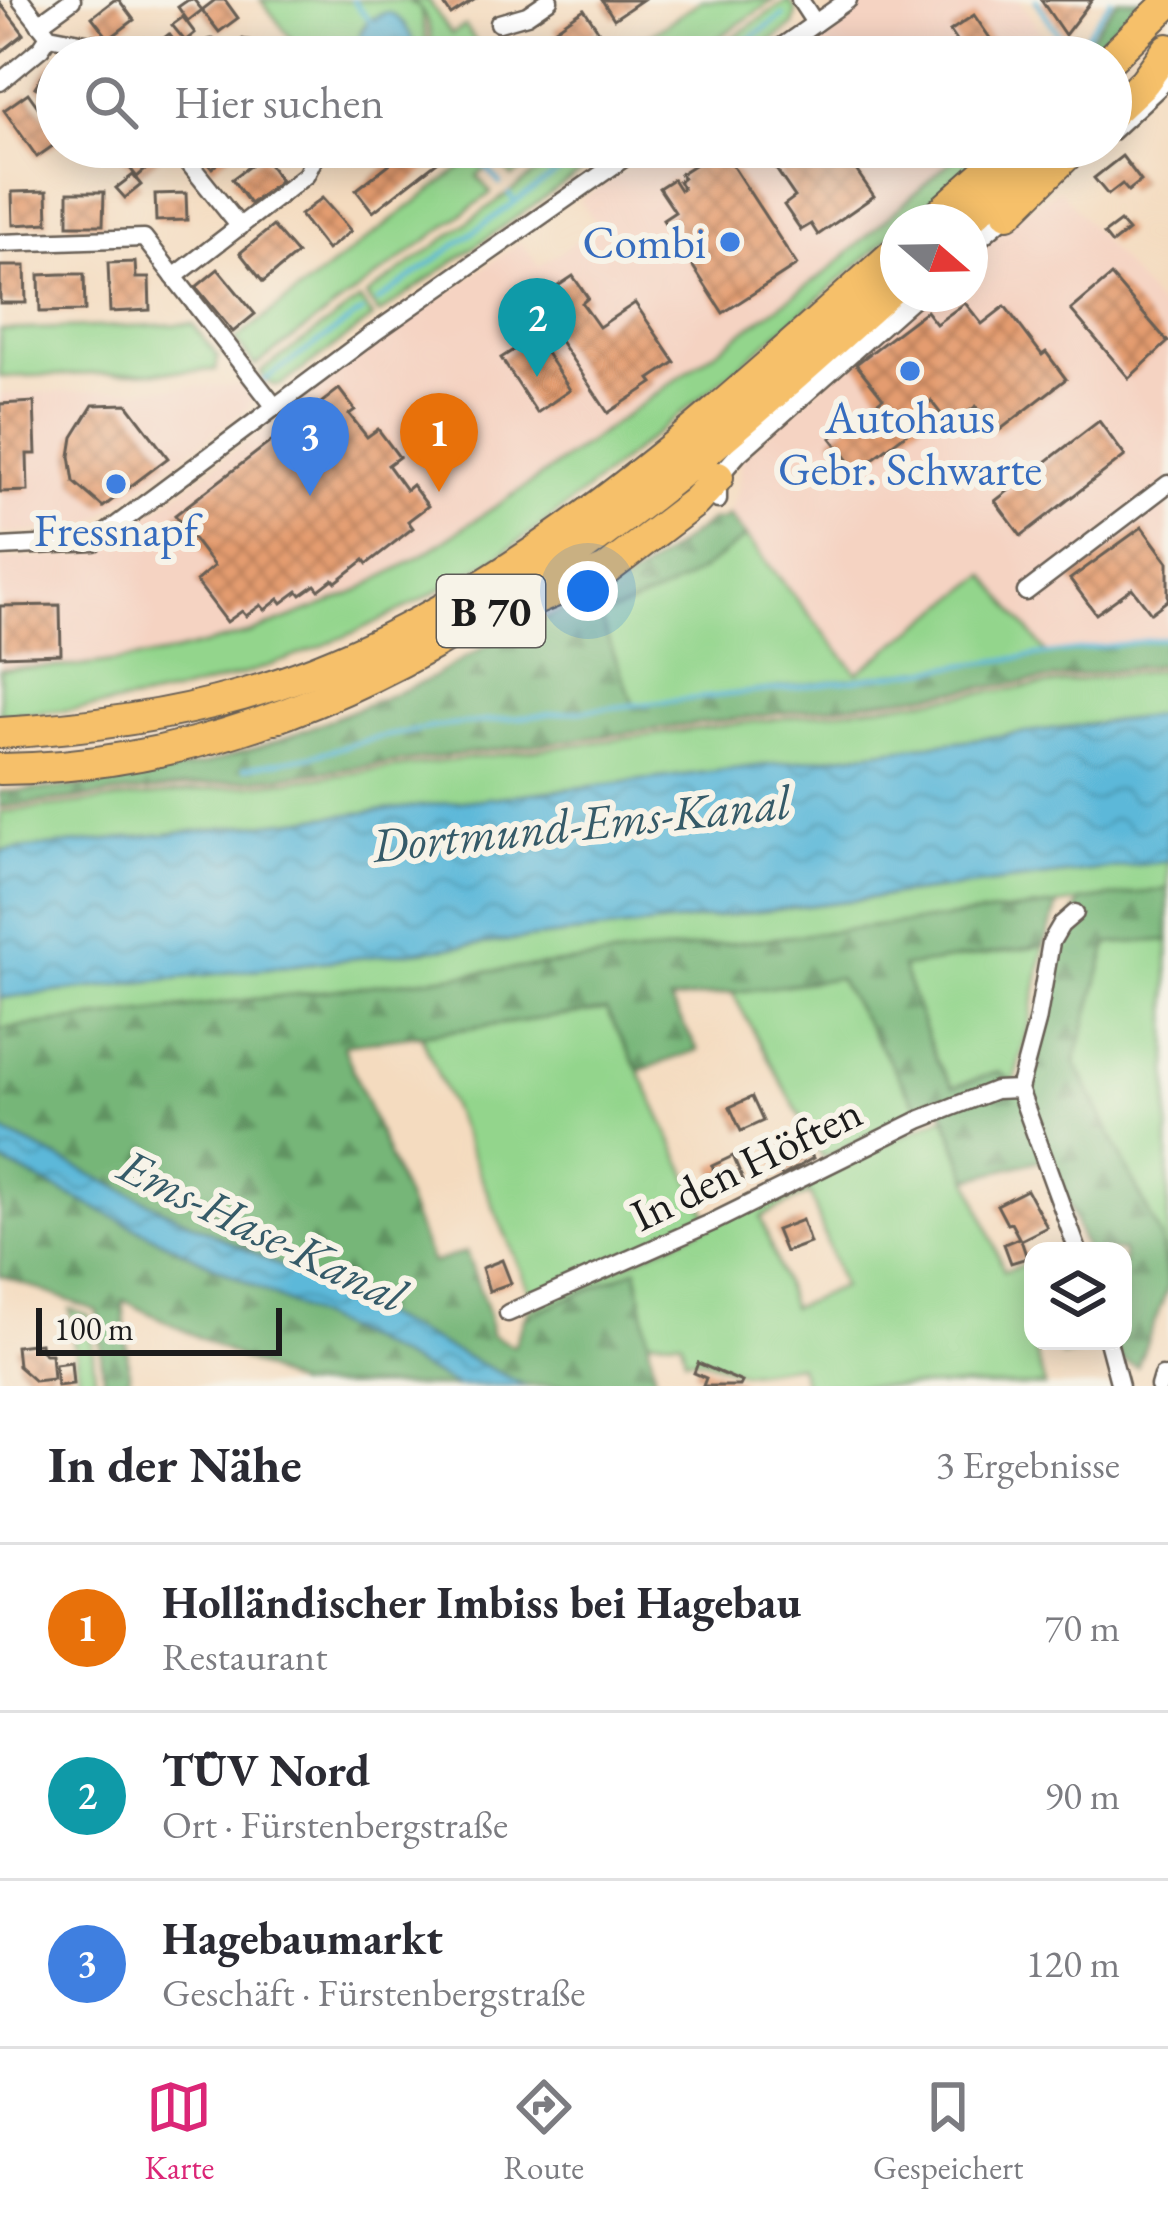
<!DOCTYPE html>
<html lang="de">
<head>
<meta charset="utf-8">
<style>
  :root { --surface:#fff; --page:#f2f2f3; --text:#2b2b33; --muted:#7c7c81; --line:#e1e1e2; --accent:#db2777 }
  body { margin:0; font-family:"EB Garamond",serif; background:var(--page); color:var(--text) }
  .controls { position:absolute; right:36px; bottom:36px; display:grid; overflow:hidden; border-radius:24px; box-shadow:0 6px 30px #0003 }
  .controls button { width:108px; height:108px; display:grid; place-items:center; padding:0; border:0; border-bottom:3px solid var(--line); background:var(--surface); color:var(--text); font:60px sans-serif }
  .compass { position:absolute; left:880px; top:204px; width:108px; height:108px; border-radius:50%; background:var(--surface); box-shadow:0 6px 30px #0003; rotate:110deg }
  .scale { position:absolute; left:36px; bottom:30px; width:246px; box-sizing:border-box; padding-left:12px; border:6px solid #1c1c1c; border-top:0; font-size:33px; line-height:42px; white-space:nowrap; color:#1c1c1c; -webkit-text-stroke:9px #f7f3e8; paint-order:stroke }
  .you { position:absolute; left:588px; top:591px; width:42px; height:42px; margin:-30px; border:9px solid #fff; border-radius:50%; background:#1a73e8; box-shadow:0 0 0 18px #1a73e833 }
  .badge { display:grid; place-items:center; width:78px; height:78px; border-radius:50%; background:var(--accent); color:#fff; font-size:39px; font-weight:700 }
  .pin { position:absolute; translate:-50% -99px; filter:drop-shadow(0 3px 6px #0008) }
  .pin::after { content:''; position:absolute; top:63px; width:42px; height:36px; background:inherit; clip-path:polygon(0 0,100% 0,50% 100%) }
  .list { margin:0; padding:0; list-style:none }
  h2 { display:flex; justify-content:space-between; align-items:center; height:156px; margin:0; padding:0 48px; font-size:51px }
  h2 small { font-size:39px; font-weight:400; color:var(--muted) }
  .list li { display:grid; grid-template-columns:78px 1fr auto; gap:36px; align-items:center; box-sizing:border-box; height:168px; padding:0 48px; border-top:3px solid var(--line) }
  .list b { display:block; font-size:45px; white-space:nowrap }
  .list p { margin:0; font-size:39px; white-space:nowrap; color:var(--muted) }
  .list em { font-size:39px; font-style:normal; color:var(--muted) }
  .icon { flex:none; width:66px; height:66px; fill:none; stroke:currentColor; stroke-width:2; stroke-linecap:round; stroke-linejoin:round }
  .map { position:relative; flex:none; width:1168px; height:1386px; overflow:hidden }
  .search { position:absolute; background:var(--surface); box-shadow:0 6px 30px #0003; left:36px; right:36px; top:36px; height:132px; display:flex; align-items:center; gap:30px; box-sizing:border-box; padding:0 42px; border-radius:66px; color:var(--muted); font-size:45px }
  .sheet { height:660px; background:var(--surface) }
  nav { display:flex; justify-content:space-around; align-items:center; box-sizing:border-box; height:168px; border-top:3px solid var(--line); background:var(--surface); font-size:33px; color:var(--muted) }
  nav a { display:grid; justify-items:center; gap:6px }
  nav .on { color:var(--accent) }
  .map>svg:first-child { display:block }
  .built { fill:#f5d3c2 }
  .green { fill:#93d58c; stroke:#587854; stroke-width:3; fill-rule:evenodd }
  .forest { fill:url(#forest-firs); stroke:#49694a; stroke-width:3 }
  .water { fill:url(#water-waves); stroke:#3c6a7a; stroke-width:3 }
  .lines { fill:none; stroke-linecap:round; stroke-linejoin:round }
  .stream { stroke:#5bb8d9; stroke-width:4.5 }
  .building { fill:url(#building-cross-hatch) }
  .street-casing { stroke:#685f55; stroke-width:21 }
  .highway-casing { stroke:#685f55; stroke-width:34 }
  .street { stroke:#fff; stroke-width:16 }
  .highway { stroke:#f6c06b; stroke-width:30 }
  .shop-dot { fill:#3f7fe0; stroke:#f7f3e8; stroke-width:4.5 }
  .labels { text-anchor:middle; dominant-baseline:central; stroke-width:12; stroke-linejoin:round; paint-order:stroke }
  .shield { fill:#f7f3e8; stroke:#5e5c59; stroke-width:3 }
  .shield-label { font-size:42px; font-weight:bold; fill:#1c1c1c }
  .shop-label { font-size:45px; fill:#366cbe; stroke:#f7f3e8 }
  .street-label { font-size:45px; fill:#1c1c1c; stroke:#f7f3e8 }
  .water-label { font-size:48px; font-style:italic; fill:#355a68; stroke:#f7f3e8 }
</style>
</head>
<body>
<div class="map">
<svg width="1168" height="1386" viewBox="0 0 1168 1386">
  <defs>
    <pattern id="forest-firs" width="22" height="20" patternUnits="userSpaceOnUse" patternTransform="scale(3)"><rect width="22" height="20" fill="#76b678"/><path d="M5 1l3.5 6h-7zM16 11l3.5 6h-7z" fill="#609362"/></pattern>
    <pattern id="water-waves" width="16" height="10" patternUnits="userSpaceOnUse" patternTransform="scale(3)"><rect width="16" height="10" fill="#5bb8d9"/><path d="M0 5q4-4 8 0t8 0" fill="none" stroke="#4a95af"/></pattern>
    <pattern id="building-cross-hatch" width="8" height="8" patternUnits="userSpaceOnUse" patternTransform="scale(3)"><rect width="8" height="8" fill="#e49c6f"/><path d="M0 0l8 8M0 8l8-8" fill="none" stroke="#b87e5a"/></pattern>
  </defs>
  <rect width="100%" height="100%" fill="#f7f3e8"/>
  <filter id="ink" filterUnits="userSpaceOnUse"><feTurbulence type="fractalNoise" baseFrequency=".00833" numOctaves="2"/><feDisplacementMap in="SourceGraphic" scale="24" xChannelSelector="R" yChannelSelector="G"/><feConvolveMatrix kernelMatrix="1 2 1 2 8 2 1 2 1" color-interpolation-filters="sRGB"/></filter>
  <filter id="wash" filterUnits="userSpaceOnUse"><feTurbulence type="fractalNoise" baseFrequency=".004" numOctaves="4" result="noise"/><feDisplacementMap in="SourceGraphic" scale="48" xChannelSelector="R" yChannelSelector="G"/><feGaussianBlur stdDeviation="2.7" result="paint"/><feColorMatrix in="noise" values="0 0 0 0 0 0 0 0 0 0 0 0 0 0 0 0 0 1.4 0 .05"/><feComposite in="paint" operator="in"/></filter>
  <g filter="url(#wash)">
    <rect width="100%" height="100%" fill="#f4dbbf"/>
    <g class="built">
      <path d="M864,0H1019L1058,57H779Z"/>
      <path d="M661,147H967L828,271L537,479L424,554L352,594L251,633L162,655L82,666L0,669V559L84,556L109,545L361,356L520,242L539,266L582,237V234L596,224L580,200Z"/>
      <path d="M1059,189L1168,317V638L1047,654L986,575L857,674L728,515L739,486L741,458L926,294H970V255L1007,222Z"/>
      <path d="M247,385L253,397L250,407L94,522L64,531L0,533V394Z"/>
    </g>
    <g class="green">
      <path d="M261,0H406L420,8L430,57H416L415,50L369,19L361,31L359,57H301V51Z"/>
      <path d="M411,0H428L451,34L465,26L480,47L465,57H433C431,35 430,13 411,0Z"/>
      <path d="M702,0H774L690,57H618Z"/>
      <path d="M788,0L796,10L793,25L747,57H704Z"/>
      <path d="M454,147H478L492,164L477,176L491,193L255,366L235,340L466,164Z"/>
      <path d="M487,147H557L512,177Z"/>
      <path d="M572,147H616L379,314L366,296Z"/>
      <path d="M967,147H993L907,222H898V230C811,306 723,380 633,452C586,490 540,530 488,562C340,652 175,711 0,714V669L82,666L162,655L251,633L352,594L424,554L537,479L828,271Z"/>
      <path d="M360,300L373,318L283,384C272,389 266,381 260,372Z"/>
      <path d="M193,324L218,357L216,370L0,377V330Z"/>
      <path d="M746,537L857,673L986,575L1047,654L634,706L599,618L667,590L700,571Z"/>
      <path d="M1168,669V714C779,765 390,813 0,851V812L322,777Z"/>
      <path d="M1168,861V889L1058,905L0,1029V998L676,922Z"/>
      <path d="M1168,940V1281L1160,1236L1075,1062L1108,943Z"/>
      <path d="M1044,946L1030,1022L1014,1082L998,1072L953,1088L936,1061L902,967Z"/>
      <path d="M838,978L920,1111L823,1158L732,992Z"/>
      <path d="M607,1010L639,1071L707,1215L531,1295L421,1035Z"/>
      <path d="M945,1116L1004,1271L1033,1262V1341H1098L1100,1347L1062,1356L1058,1342L1034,1349L1045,1386H805L799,1365L742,1373L703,1359L685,1358L681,1340L648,1339L637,1269L525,1317L529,1309ZM810,1193L842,1287L792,1308L761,1217Z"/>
      <path d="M70,1309L89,1316L96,1386H79Z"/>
    </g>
    <g class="forest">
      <path d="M1117,0H1142L1083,57H1079L1075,49L1085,44Z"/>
      <path d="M728,515L746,537L700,571L667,590L600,618L634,706L1168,638V664L322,772L0,807V792L78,787L147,776L203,765L280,740L426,681L505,635L626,583L712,520H723Z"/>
      <path d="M1168,889V940L1108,944L1075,1062L1160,1236L1168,1287L1137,1367L1120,1360L1115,1341H1123V1251H1086L1051,1157L969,1179L941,1104L920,1111L838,978L670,1001L698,1050L639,1071L606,1010L343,1045L432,1263L466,1252L489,1315L491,1335L514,1346L525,1317L637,1269L656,1386H526L0,1130V1029L1058,905L1044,946L902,967L936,1060L953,1087L998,1072L1024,1088L1058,944L1081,901Z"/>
      <path d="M0,1161L458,1386H297L123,1300L130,1386H104L97,1311L0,1275Z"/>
    </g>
    <g class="water">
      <path d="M388,12C407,21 413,37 416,57H359C356,33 364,18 388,12Z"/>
      <path d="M1168,714V861L676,922L0,998V851C390,813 779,765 1168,714Z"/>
      <path d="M0,1130L526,1386H458L0,1161Z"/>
    </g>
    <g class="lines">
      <g class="stream">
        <path d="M353,0L372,24"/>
        <path d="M1036,0L1065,44L1073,46L1081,42L1111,0"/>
        <path d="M724,57L784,15"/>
        <path d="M470,147L500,184"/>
        <path d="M509,194L515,202L595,147"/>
        <path d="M377,302L515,202"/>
        <path d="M263,381L362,312"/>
        <path d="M244,768L310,756L375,738L435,727L790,688L1168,638"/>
      </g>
    </g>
    <g id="blocks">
      <g class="building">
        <path d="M114,0H119L134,20L109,39L92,17Z"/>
        <path d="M188,0H194L202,10L215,0H225L238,18L219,32L202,10L188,21L178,7Z"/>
        <path d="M441,0H474L451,15Z"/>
        <path d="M602,0H642L614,19Z"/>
        <path d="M1041,0H1092L1065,35Z"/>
        <path d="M0,3L24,34L0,53Z"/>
        <path d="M584,9L598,30L569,50L554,30Z"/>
        <path d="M974,15L1003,57H968L950,31Z"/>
        <path d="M183,17L195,33L185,41L172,25Z"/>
        <path d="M169,34L183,52L176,57H139Z"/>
        <path d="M242,39L268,43L265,57H239Z"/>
        <path d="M52,60L57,63V101L35,87Z"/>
        <path d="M28,93L57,134V143L37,157L4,110Z"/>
        <path d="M123,147H152L160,157L137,177L117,152Z"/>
        <path d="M196,147H239L212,168Z"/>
        <path d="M411,147H446L450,152L373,212L356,190Z"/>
        <path d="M761,147H840L874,196L818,235L811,224L801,230L784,205L795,197Z"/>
        <path d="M721,148L797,265L723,313L663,220L675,212L659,188L673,179L680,190L683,188L679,181L683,178L680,174Z"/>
        <path d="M263,156L281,181L250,204L232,179Z"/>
        <path d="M1122,156L1141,181L1128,191L1122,184L1108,195L1094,178Z"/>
        <path d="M133,175L141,185L125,198L116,188Z"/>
        <path d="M47,191L48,223L13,225L12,192Z"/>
        <path d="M68,192H104L103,225H68Z"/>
        <path d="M186,193L187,220L156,221L155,194Z"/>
        <path d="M322,198L351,231L327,250L300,215Z"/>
        <path d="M1120,222L1128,231L1112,244L1104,234Z"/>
        <path d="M273,226L297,254L263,282L240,253Z"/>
        <path d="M135,262L136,278H149L150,310L110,312L108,263Z"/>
        <path d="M0,266H25L26,303H0Z"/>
        <path d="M218,269L255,314L233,332L196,287Z"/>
        <path d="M62,274H84L85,311L40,312L39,275Z"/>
        <path d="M573,276L588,298L582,303L599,327L635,303L675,362L650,379L653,383L608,413L534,302Z"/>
        <path d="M1111,276L1168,342L1129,378L1071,310Z"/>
        <path d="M965,303L982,324L1005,306L1042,355L1046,352L1066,379L996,433L976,406L950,426L931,401L921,409L927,418L857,471L831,438L883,398L856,364L926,311L936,324Z"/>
        <path d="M535,336L570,390L537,413L501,358Z"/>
        <path d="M339,389L355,410L349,414L367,437L378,429L399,457L388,465L406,490L412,485L428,506L408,521L413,528L367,564L364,560L336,582L333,579L319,590L315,585L301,595L298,591L282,603L279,599L265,610L261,605L246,616L242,611L227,622L196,581L214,566L175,515Z"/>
        <path d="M34,402L36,454H27L28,491L0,492V404Z"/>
        <path d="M127,404L168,458L103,507L74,482L70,456L73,437L93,405Z"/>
        <path d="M1099,421L1125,456L1021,536L995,501Z"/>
        <path d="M1142,527L1168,562V600L1151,613L1132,588L1096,614L1070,579Z"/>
        <path d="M60,605L61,654L0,656V606Z"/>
        <path d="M752,1097L763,1121L741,1131L730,1107Z"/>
        <path d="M799,1134L813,1158L782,1176L768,1154Z"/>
        <path d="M733,1156L744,1182L724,1191L712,1166Z"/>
        <path d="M1027,1190L1047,1227L1021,1240L1027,1258L1011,1263L1004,1244L1019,1238L1011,1223L1007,1224L997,1205Z"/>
        <path d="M802,1220L810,1243L785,1252L776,1230Z"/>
        <path d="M502,1260L511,1283L489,1291L482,1268Z"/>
        <path d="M40,1343L41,1351L45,1354H51L53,1379L35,1381L18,1366L16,1346Z"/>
        <path d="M71,1362L73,1384L57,1386L55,1364Z"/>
        <path d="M698,1363L742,1382L740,1386H703L706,1378L694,1373Z"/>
      </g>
    </g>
  </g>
  <g filter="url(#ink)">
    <use href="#blocks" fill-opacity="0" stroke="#685f55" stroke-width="3"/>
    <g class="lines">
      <defs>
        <g id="street">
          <path d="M21,0L49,36L96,45L108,57"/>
          <path d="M800,0L815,23"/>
          <path d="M499,23L527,15L549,0"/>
          <path d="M39,24L72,0"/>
          <path d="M200,57L211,48"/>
          <path d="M767,57L848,0"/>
          <path d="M0,82L41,48L49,36"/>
          <path d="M1111,132L1168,79"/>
          <path d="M176,147L240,227"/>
          <path d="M0,243L144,238L275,407"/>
          <path d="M970,247L1014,209"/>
          <path d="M174,277L306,175L317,152"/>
          <path d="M718,500V477L738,454L918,294"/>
          <path d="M0,547L94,542L374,333L640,147"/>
          <path d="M1026,592L1168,484"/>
          <path d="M1075,913L1061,925L1051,942L1037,1022L1019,1089L1078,1251"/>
          <path d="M508,1313L713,1222L919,1120L995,1090L1019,1089"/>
          <path d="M1108,1341L1120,1386"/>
          <path d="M1159,1386L1162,1376"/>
        </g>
        <g id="highway">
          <path d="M1111,58L1168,3"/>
          <path d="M1111,113L1144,82L1168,49"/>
          <path d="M1008,213L1075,147"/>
          <path d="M930,222L1014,147"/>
          <path d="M965,222L1048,147"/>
          <path d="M528,603L606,570L695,502L718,477"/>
          <path d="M0,733C82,728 162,718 242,695C494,624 706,421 898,250"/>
          <path d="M0,769C363,765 644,513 898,283"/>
        </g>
      </defs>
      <use href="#street" class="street-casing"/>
      <use href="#highway" class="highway-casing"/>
      <use href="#street" class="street"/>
      <use href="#highway" class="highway"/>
    </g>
  </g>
  <g class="shop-dot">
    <circle cx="730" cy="242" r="12"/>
    <circle cx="910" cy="371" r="12"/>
    <circle cx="116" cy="484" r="12"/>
  </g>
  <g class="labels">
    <rect class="shield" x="437" y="575" width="108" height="72" rx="9"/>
    <g class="shield-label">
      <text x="491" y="611">B 70</text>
    </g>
    <g class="shop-label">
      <text x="706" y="242" text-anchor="end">Combi</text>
      <text x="910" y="417">Autohaus<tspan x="910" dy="52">Gebr. Schwarte</tspan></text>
      <text x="116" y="530">Fressnapf</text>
    </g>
    <g class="street-label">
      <text transform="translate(746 1163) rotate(-26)">In den Höften</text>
    </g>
    <g class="water-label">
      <text transform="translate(581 823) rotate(-6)">Dortmund-Ems-Kanal</text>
      <text transform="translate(263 1230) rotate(26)">Ems-Hase-Kanal</text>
    </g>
  </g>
</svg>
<div class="controls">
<button><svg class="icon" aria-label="layers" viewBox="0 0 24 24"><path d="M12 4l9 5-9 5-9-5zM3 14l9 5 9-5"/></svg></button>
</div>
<svg class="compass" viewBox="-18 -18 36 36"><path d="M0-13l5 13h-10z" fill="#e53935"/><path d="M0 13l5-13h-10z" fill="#7c7c81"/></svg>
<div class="scale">100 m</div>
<div class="you"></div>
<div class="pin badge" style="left:439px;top:492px;background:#e8710a">1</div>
<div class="pin badge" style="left:537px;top:377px;background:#0f9aa8">2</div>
<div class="pin badge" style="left:310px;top:496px;background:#3f7fe0">3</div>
<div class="search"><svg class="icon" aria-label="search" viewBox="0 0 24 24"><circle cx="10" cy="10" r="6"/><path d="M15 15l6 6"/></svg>Hier suchen</div>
</div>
<section class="sheet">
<h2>In der Nähe<small>3 Ergebnisse</small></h2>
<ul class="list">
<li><span class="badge" style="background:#e8710a">1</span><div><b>Holländischer Imbiss bei Hagebau</b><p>Restaurant</p></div><em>70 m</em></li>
<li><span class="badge" style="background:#0f9aa8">2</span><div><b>TÜV Nord</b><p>Ort · Fürstenbergstraße</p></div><em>90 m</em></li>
<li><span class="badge" style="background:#3f7fe0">3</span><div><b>Hagebaumarkt</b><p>Geschäft · Fürstenbergstraße</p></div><em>120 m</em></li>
</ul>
</section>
<nav>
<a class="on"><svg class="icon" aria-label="map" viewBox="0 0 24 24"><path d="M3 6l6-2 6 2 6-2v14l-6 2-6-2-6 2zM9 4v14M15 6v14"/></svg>Karte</a>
<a><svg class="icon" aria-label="directions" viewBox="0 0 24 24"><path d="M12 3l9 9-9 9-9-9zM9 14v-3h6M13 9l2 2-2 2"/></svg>Route</a>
<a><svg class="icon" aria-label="saved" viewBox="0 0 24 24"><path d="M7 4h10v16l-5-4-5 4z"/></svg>Gespeichert</a>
</nav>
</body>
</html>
